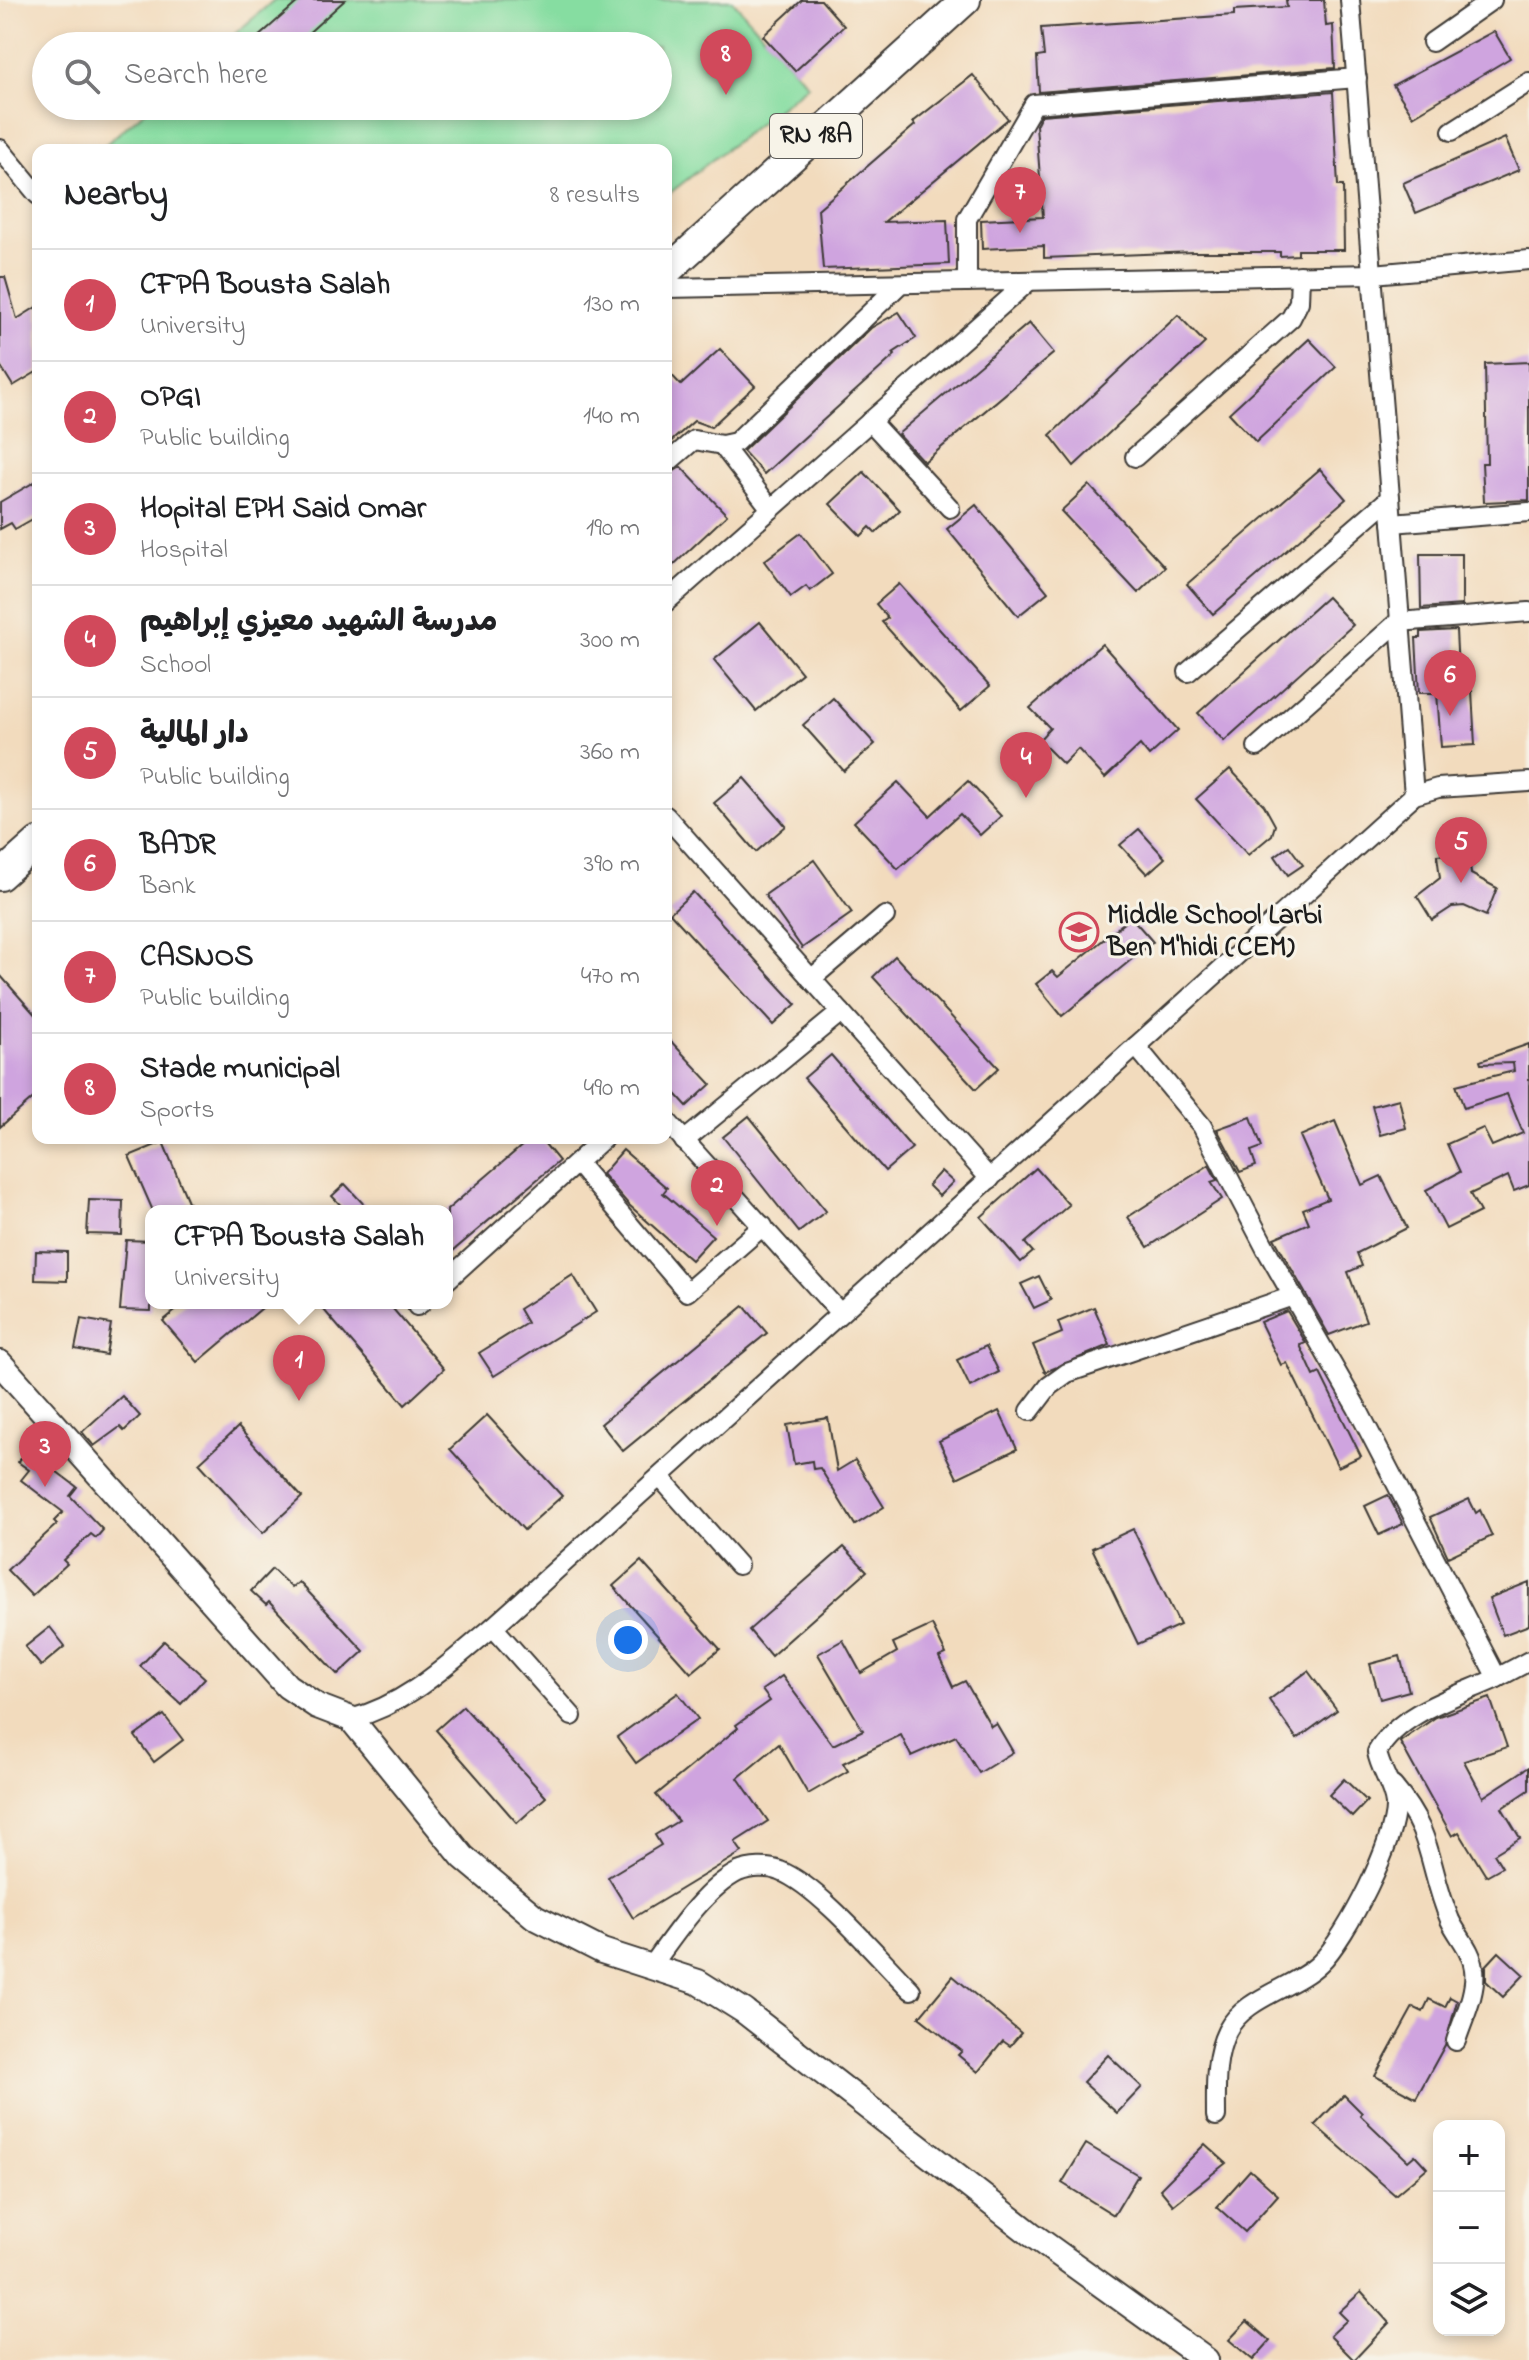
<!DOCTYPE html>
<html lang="en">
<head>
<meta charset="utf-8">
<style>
  :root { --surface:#fff; --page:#f2f2f2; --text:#202124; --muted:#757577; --line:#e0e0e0; --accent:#d1495b }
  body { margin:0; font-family:"Indie Flower","Playpen Sans Arabic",sans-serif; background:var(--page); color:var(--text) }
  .controls { position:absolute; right:24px; bottom:24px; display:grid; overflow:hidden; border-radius:16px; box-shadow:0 4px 12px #0003 }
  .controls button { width:72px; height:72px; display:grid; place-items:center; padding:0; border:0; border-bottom:2px solid var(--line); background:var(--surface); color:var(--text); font:40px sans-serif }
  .you { position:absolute; left:628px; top:1640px; width:28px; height:28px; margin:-20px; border:6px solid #fff; border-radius:50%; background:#1a73e8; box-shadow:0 0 0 12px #1a73e833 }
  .badge { display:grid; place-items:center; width:52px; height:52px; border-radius:50%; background:var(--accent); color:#fff; font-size:26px; font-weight:700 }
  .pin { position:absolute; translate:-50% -66px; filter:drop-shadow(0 2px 4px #0008) }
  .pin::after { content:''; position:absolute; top:42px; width:28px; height:24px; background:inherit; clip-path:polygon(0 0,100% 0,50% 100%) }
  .popup { position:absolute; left:145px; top:1205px; width:308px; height:104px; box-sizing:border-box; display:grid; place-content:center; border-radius:16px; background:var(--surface); filter:drop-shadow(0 2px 6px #0005); font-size:26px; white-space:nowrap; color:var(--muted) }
  .popup b { font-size:30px; color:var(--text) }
  .popup::after { content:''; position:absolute; left:50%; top:100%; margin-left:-16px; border:16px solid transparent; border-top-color:var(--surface) }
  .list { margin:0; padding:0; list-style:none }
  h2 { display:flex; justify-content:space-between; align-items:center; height:104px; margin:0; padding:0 32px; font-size:34px }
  h2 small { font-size:26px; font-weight:400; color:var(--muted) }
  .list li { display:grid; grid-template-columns:52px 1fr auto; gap:24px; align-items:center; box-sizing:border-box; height:112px; padding:0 32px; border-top:2px solid var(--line) }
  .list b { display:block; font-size:30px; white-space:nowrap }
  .list p { margin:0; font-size:26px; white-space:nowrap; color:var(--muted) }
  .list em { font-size:26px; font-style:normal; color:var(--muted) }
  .icon { flex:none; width:44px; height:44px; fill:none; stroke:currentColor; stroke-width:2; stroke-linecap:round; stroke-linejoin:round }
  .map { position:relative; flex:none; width:1529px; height:2360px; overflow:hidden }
  .search { position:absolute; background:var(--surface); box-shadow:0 4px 12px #0003; left:32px; top:32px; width:640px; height:88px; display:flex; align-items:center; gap:20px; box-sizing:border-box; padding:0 28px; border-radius:44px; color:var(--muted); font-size:30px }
  .panel { position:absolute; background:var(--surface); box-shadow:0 4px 12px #0003; left:32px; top:144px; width:640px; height:1000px; border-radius:16px }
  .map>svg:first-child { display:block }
  .green { fill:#86dda1; stroke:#517c5e; stroke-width:2 }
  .building { fill:#cfa4df }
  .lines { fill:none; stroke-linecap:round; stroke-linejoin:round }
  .street-casing { stroke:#3c3934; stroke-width:22 }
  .secondary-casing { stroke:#3c3934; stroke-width:28 }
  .primary-casing { stroke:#3c3934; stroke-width:32 }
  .street { stroke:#fff; stroke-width:18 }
  .secondary { stroke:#fff; stroke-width:24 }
  .primary { stroke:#fff; stroke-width:28 }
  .labels { text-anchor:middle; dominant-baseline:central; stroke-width:6; stroke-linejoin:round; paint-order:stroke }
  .shield { fill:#f7f3e8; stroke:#5e5c59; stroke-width:2 }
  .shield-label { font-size:26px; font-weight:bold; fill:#1c1c1c }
  .poi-label { font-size:28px; font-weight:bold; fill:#1c1c1c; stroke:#f7f3e8; text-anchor:start }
</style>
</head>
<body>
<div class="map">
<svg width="1529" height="2360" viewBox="0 0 1529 2360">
  <rect width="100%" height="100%" fill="#f7f3e8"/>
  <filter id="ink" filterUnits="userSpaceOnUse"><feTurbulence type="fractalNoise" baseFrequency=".0125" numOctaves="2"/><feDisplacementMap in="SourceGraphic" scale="16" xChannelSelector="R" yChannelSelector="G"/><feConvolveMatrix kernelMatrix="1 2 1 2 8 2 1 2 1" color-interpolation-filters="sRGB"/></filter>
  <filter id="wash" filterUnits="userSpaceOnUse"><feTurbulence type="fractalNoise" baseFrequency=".006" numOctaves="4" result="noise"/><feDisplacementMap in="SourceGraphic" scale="32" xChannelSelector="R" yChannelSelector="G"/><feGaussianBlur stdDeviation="1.8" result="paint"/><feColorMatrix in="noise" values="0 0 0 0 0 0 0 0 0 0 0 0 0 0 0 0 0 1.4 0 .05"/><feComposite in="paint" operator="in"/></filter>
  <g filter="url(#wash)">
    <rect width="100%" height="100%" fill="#f2dbbd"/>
    <path class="green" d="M274,0H732L808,85L666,196V150H99L151,106H658V46H221Z"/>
    <g id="blocks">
      <g class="building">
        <path d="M300,0H345L294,46H248Z"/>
        <path d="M802,0H821L844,26L795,71L763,36Z"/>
        <path d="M1286,0H1324L1326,26L1333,25L1335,68L1039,92L1037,57L1044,56L1041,28L1234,15V10L1287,7Z"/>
        <path d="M1494,31L1510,58L1413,116L1393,85Z"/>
        <path d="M973,75L1008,119L884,222L947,220L949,264L823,269L818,209L915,125L913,122Z"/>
        <path d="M1333,92L1338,186H1343L1344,250H1298V255L1280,256V252H1194L1044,258V246L982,249L981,220L1043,217L1036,125L1041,115Z"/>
        <path d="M1505,138L1519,170L1416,213L1403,183Z"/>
        <path d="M0,277H5L17,319L38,306V371L13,386L0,365Z"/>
        <path d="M899,312L916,338L893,353L895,355L764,474L743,451L871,328Z"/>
        <path d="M1178,315L1205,343L1074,466L1050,435Z"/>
        <path d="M1029,323L1054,353L924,462L898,434Z"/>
        <path d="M1309,339L1336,367L1256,442L1229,413Z"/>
        <path d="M720,349L755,386L711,427L694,421L666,446V369L681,385Z"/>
        <path d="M1529,362V500L1484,502L1482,463H1487L1485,364Z"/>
        <path d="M681,467L727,515L666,572V476Z"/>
        <path d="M1320,469L1346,499L1213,614L1187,584Z"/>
        <path d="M864,472L900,510L876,533L870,527L861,536L830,504Z"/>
        <path d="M38,480V516L15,529L11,523L0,529V502Z"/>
        <path d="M1089,485L1165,567L1138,593L1061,511Z"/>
        <path d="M976,505L1048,592L1018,616L947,529Z"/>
        <path d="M801,533L832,574L810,591L806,586L791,597L764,561Z"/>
        <path d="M1420,554H1462V605L1421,608Z"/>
        <path d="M899,584L990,686L961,711L882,622L888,618L876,604Z"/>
        <path d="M1327,597L1353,625L1224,741L1198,713Z"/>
        <path d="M760,622L802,673L756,711L714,660Z"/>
        <path d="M1456,630L1459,692L1472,691L1475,745L1441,747L1437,693H1419L1416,638H1421V632Z"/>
        <path d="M1102,644L1178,730L1149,756L1140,745L1105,778L1078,749L1063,764L1039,740L1050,728L1030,708Z"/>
        <path d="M833,698L875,744L844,771L803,725Z"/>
        <path d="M1230,769L1264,805L1275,825L1272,835L1248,855L1196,799Z"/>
        <path d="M744,778L786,826L756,852L714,803Z"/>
        <path d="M968,781L1001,816L980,835L960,814L898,869L854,822L898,782L930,816Z"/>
        <path d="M1139,829L1165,858L1147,874L1120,845Z"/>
        <path d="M1289,846L1303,865L1288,875L1275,856Z"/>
        <path d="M1469,853L1471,874L1497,888L1486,916L1464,906L1452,907L1432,920L1417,896L1440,878L1437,855Z"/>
        <path d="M814,860L852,913L802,948L765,895Z"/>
        <path d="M693,892L796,1004L773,1025L670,913Z"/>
        <path d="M1131,917L1153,942L1062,1016L1036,984L1052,971L1058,977Z"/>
        <path d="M895,956L999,1068L976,1089L873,977Z"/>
        <path d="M0,975L38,1018V1094L0,1127Z"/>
        <path d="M666,1036L711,1084L687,1106L666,1083Z"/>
        <path d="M1529,1044V1185L1514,1191L1508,1176L1470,1194L1480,1212L1446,1229L1426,1190L1460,1172L1447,1144L1483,1128L1492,1146L1523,1133L1507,1094L1464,1108L1456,1085L1514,1071L1513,1063L1481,1064L1480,1061Z"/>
        <path d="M831,1055L912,1148L885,1171L804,1078Z"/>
        <path d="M1399,1099L1406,1128L1380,1135L1372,1106Z"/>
        <path d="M749,1116L826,1211L799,1232L723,1137Z"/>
        <path d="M1251,1117L1262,1147L1251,1151L1256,1166L1240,1172L1217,1129Z"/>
        <path d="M1335,1121L1362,1185L1381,1176L1407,1228L1357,1253L1362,1266L1348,1272L1366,1321L1329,1335L1274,1238L1309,1223L1303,1209L1328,1199L1300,1136Z"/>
        <path d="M531,1138H540L559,1161L447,1256V1210Z"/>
        <path d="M163,1142L192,1211H153L129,1156Z"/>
        <path d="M623,1150L667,1188L663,1193L713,1236L691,1260L629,1205L602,1174Z"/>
        <path d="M1209,1165L1217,1180L1211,1182L1222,1199L1148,1247L1128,1217Z"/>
        <path d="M1036,1168L1069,1205L1025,1243L1033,1252L1021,1262L981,1217Z"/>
        <path d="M941,1171L953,1182L939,1196L928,1185Z"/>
        <path d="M345,1184L370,1211H346L332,1196Z"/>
        <path d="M89,1200L123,1201L122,1235L87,1234Z"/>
        <path d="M126,1240L151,1241V1311L120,1310Z"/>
        <path d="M36,1251L67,1252V1281L35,1280Z"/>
        <path d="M573,1275L596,1312L494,1376L479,1353L527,1323L519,1309Z"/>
        <path d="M1039,1276L1051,1300L1034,1308L1021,1284Z"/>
        <path d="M185,1303H268L198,1362L163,1321Z"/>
        <path d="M318,1303H388L444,1369L405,1405Z"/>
        <path d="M744,1306L767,1333L623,1451L601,1424Z"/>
        <path d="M1094,1307L1110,1345L1045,1372L1033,1345L1062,1333L1058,1322Z"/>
        <path d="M1287,1311L1306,1343L1300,1345L1314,1376L1320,1373L1361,1456L1338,1467L1287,1363L1281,1365L1260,1322Z"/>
        <path d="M81,1319L111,1324L106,1355L75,1349Z"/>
        <path d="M986,1346L999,1372L970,1387L957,1360Z"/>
        <path d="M122,1396L140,1416L124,1431L120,1427L94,1446L82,1432Z"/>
        <path d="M999,1411L1017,1449L957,1478L939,1441Z"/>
        <path d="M487,1415L562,1496L524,1530L450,1449Z"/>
        <path d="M828,1418L837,1471L855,1460L884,1507L855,1525L820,1468L813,1469L812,1461L794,1464L787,1425Z"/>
        <path d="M238,1427L302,1497L263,1533L199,1463Z"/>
        <path d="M28,1450L77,1487L70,1496L103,1530L96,1538L91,1534L63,1560L67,1564L32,1596L7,1570L57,1524L54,1521L63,1512L21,1480L29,1470L18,1462Z"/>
        <path d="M1388,1495L1403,1524L1379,1535L1365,1506Z"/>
        <path d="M1469,1499L1476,1513L1480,1510L1492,1536L1448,1557L1430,1517Z"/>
        <path d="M1133,1529L1180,1625L1138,1644L1092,1548Z"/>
        <path d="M844,1547L867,1571L771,1656L749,1630Z"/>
        <path d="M641,1561L720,1649L691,1673L613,1586Z"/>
        <path d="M272,1569L292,1588L299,1582L364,1651L338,1675L269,1602L266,1605L251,1591Z"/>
        <path d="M1529,1582V1625L1503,1635L1489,1598Z"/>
        <path d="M932,1625L946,1654L939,1657L953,1687L965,1681L991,1726L996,1723L1013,1752L979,1773L956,1736L911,1756L901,1735L843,1763L848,1771L808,1794L779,1744L738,1778L768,1821L735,1842L742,1852L633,1918L608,1877L661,1845L655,1835L678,1821L656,1795L738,1728L736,1725L770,1701L762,1690L782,1676L833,1745L863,1730L818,1654L843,1640L861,1673L897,1652L893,1643Z"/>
        <path d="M50,1627L65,1646L41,1666L25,1647Z"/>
        <path d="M164,1641L205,1678L181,1704L140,1666Z"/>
        <path d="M1400,1656L1409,1691L1380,1699L1370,1664Z"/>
        <path d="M1308,1671L1337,1710L1297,1739L1269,1700Z"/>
        <path d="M678,1693L698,1719L636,1763L617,1737Z"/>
        <path d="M1490,1698L1507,1747L1464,1761L1483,1797L1529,1767V1790L1502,1808L1520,1838L1494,1854L1502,1867L1486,1876L1459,1832L1452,1836L1400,1742L1436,1717Z"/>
        <path d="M463,1706L546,1797L517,1823L436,1730Z"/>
        <path d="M164,1715L183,1740L154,1762L135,1736Z"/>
        <path d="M1344,1779L1367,1801L1352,1817L1329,1795Z"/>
        <path d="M1499,1952L1524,1975L1503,1997L1486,1981V1966Z"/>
        <path d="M953,1976L1021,2033L1010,2046L1003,2041L978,2072L958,2055L962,2051L919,2017Z"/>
        <path d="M1450,1997L1457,2001L1445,2045L1416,2098L1375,2076L1413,2007L1423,2012L1429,1999L1445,2007Z"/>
        <path d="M1108,2055L1142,2087L1117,2113L1083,2082Z"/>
        <path d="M1344,2095L1362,2113L1360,2115L1408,2161L1415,2155L1427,2168L1395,2195L1315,2125Z"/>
        <path d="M1086,2144L1138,2175L1114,2215L1062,2183Z"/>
        <path d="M1205,2144L1226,2163L1173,2205L1160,2189Z"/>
        <path d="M1250,2170L1278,2195L1245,2232L1217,2207Z"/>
        <path d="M1361,2292L1389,2323L1354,2360L1330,2336L1347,2320L1339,2312Z"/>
        <path d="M1247,2321L1270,2341L1253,2360L1229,2340Z"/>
      </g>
    </g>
  </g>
  <g filter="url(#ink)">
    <use href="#blocks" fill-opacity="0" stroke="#3c3934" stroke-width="2"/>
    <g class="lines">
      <defs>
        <g id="street">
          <path d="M1350,0L1414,795"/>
          <path d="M1432,42L1492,0"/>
          <path d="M1452,131L1529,82"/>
          <path d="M0,149L38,195"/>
          <path d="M967,282V219L1034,104L1357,78"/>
          <path d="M666,288L1373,274L1529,260"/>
          <path d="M870,421L950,508"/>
          <path d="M722,445L771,509"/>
          <path d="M1135,457L1291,318L1299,302L1300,275"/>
          <path d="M666,464L694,440L722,445L736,442L900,284"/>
          <path d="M1392,523L1529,512"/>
          <path d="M666,602L1029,281"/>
          <path d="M1188,672L1390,498"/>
          <path d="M1257,747L1398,622L1529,612"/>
          <path d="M666,816L990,1179"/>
          <path d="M811,979L885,916"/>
          <path d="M1136,1046L1202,1126L1266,1249L1357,1408L1497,1678L1529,1661"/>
          <path d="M666,1120L840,1313"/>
          <path d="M684,1141L841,1012"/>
          <path d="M577,1163L687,1292L763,1226"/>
          <path d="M447,1280L604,1138"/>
          <path d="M417,1306L421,1303"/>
          <path d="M1030,1411L1049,1386L1067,1373L1293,1296"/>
          <path d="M660,1477L738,1565"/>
          <path d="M493,1627L572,1716"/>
          <path d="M351,1719C408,1704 448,1664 493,1627L1414,795L1438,788L1529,782"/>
          <path d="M1393,1786C1436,1836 1427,1866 1450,1920C1458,1937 1472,1950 1474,1969C1477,1992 1463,2019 1456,2041"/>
          <path d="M651,1967C673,1937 704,1889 738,1872C750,1867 768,1866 780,1871C819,1886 879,1958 911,1990"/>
          <path d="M1216,2116C1216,2088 1214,2057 1227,2031C1244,1997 1295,1988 1320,1963C1346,1938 1397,1839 1395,1804C1393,1785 1380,1770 1377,1752C1401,1711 1456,1697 1497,1678"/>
        </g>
        <path id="secondary" d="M0,1363L287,1686L317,1706L351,1719L463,1857L535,1917L602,1951L698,1982L744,2011L1031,2234L1206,2360"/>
        <g id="primary">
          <path d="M666,272L966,0"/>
          <path d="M0,876L38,842"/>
        </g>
      </defs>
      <use href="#street" class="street-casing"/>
      <use href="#secondary" class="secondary-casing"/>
      <use href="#primary" class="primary-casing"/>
      <use href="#street" class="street"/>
      <use href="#secondary" class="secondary"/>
      <use href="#primary" class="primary"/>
    </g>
  </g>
  <defs>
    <symbol id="school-ring" viewBox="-11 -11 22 22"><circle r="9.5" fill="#f7f3e8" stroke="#d1495b" stroke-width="1.5"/><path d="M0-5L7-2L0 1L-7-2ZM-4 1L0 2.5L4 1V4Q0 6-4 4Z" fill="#d1495b"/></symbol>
  </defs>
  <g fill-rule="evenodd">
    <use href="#school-ring" x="1057" y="910" width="44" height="44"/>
  </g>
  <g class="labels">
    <rect class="shield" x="770" y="114" width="92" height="44" rx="6"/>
    <g class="shield-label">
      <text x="816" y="136">RN 18A</text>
    </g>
    <g class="poi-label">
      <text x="1107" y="916">Middle School Larbi<tspan x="1107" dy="32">Ben M'hidi (CEM)</tspan></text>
    </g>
  </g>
</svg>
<div class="controls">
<button>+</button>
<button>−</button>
<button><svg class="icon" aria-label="layers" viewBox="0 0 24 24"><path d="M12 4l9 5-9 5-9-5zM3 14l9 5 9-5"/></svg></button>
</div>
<div class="you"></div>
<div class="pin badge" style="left:299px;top:1401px">1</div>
<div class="popup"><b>CFPA Bousta Salah</b>University</div>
<div class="pin badge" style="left:717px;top:1226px">2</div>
<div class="pin badge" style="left:45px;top:1487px">3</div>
<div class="pin badge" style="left:1026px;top:798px">4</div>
<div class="pin badge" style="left:1461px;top:883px">5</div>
<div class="pin badge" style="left:1450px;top:716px">6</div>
<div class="pin badge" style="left:1020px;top:233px">7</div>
<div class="pin badge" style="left:726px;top:95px">8</div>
<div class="search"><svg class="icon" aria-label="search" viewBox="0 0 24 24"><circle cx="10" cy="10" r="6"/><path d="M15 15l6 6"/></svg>Search here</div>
<section class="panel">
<h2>Nearby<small>8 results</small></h2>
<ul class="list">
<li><span class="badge">1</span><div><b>CFPA Bousta Salah</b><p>University</p></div><em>130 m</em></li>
<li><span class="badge">2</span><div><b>OPGI</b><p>Public building</p></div><em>140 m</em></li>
<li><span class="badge">3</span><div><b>Hopital EPH Said Omar</b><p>Hospital</p></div><em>190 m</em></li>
<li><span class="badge">4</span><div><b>مدرسة الشهيد معيزي إبراهيم</b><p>School</p></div><em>300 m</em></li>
<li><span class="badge">5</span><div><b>دار المالية</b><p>Public building</p></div><em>360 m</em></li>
<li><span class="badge">6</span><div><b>BADR</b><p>Bank</p></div><em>390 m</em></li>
<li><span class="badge">7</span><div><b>CASNOS</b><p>Public building</p></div><em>470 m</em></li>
<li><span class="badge">8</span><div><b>Stade municipal</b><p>Sports</p></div><em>490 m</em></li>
</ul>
</section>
</div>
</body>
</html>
